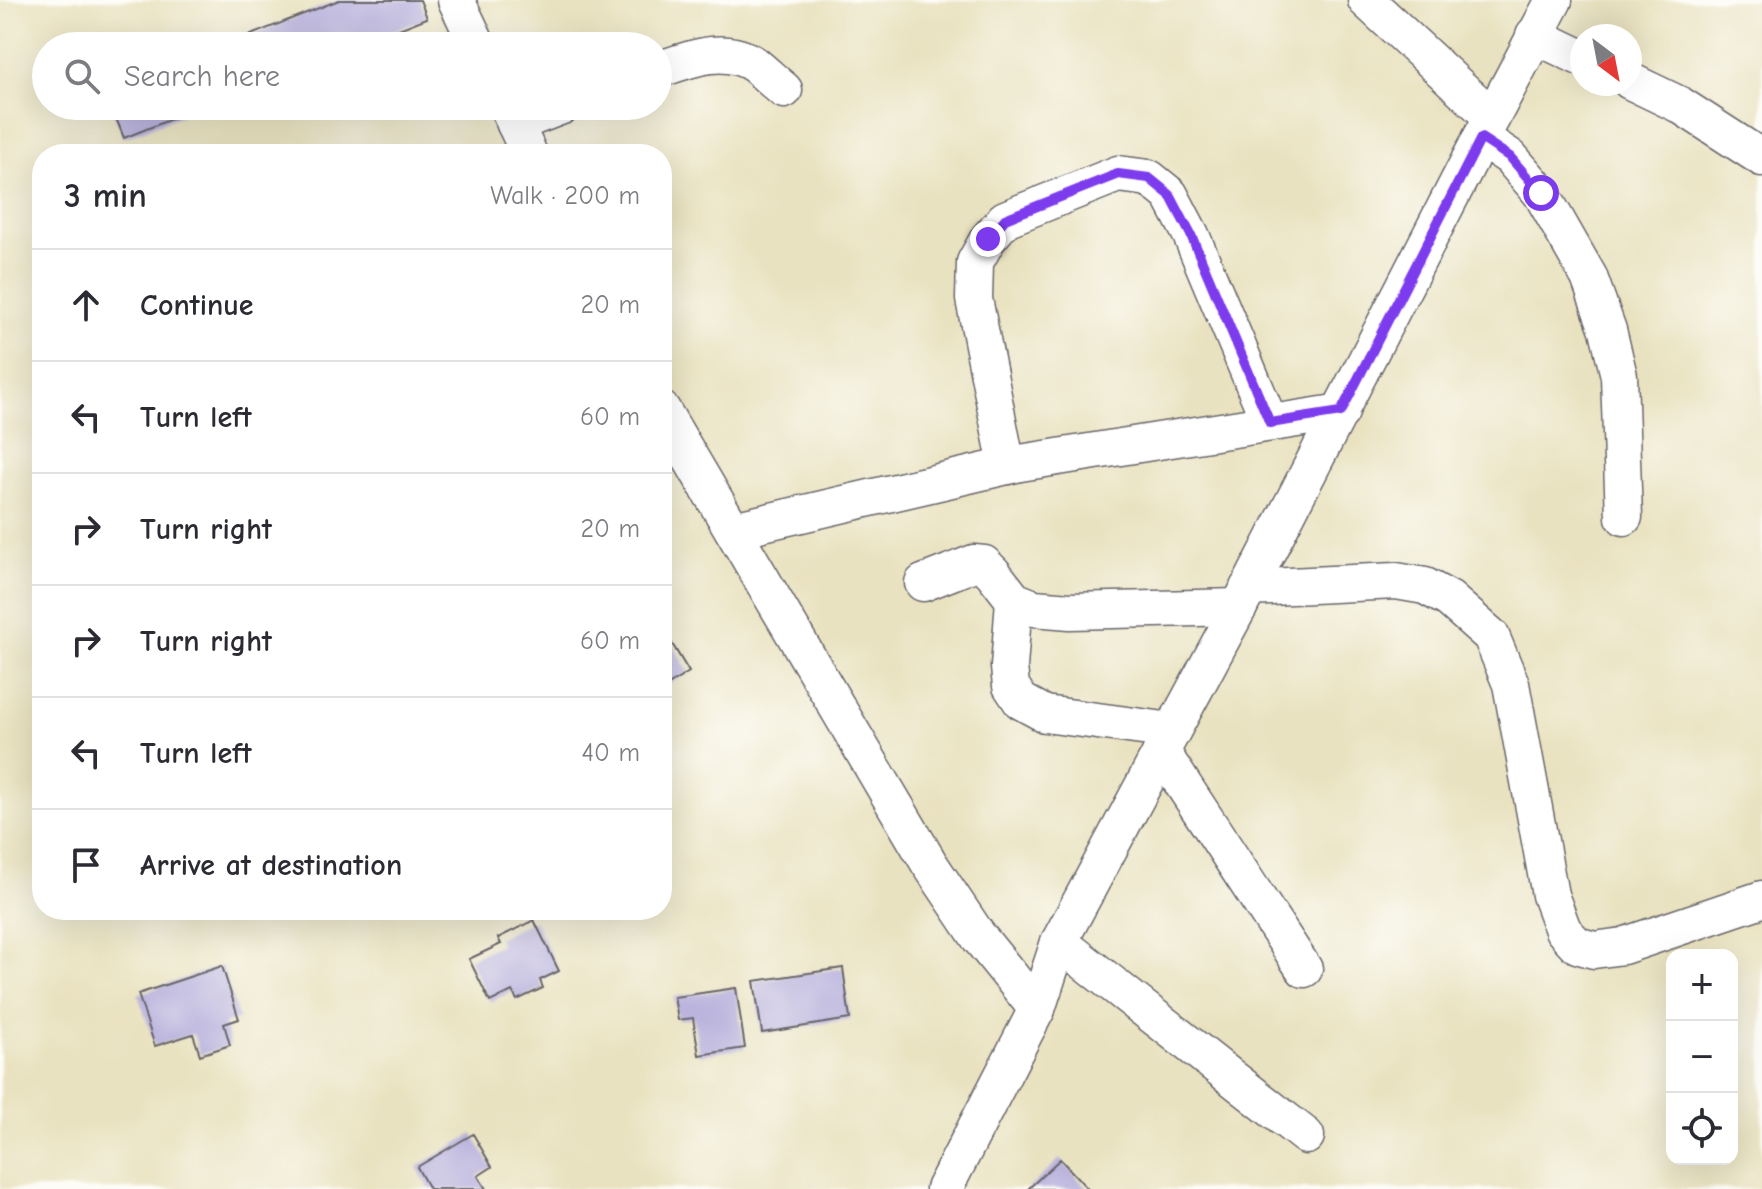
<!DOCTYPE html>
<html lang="en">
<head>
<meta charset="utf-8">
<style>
  :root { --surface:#fff; --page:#f2f2f3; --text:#2b2b33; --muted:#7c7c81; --line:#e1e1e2 }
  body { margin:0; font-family:"Comic Neue",sans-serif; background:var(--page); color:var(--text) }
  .controls { position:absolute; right:24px; bottom:24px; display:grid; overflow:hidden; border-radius:16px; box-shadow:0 8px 32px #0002 }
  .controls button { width:72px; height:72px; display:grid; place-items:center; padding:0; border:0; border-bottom:2px solid var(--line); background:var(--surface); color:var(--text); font:40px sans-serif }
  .compass { position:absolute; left:1570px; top:24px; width:72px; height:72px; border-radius:50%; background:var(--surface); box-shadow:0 8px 32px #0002; rotate:148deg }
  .stop { position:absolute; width:24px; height:24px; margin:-18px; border:6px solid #7c3aed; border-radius:50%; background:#fff }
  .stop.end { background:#7c3aed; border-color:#fff; box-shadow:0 2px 8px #0008 }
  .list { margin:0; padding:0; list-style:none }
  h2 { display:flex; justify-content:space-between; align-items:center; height:104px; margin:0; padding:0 32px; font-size:34px }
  h2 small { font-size:26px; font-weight:400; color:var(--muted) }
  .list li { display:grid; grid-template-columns:52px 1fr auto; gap:24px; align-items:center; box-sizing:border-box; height:112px; padding:0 32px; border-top:2px solid var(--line) }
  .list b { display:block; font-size:30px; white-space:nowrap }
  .list em { font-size:26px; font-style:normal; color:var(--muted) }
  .icon { flex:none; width:44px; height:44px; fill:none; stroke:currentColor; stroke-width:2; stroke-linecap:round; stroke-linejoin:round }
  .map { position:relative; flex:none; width:1762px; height:1189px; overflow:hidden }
  .search { position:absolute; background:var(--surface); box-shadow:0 8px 32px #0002; left:32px; top:32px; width:640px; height:88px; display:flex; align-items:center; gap:20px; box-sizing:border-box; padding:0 28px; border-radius:44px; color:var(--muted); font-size:30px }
  .panel { position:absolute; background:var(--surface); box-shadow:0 8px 32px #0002; left:32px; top:144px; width:640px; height:776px; border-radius:32px }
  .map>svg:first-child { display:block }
  .building { fill:#b5aedb }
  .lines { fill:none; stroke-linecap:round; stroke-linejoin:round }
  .minor-casing { stroke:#68656a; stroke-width:39 }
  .minor { stroke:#fff; stroke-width:36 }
  .route { stroke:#7c3aed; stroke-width:10 }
</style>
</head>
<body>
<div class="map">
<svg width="1762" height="1189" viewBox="0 0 1762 1189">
  <rect width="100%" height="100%" fill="#fdfcf7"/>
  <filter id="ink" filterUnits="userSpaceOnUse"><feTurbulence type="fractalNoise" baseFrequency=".0125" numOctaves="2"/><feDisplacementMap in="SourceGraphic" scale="16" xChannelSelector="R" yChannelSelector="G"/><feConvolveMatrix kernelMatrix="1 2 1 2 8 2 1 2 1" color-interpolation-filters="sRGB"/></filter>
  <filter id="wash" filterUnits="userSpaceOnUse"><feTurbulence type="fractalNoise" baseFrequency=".006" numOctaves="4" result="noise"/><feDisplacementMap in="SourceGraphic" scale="32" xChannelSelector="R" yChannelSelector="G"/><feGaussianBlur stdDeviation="1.8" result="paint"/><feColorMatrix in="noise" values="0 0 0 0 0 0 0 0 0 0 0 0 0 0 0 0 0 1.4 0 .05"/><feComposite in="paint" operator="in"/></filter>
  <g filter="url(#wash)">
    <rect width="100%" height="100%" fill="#e9e2c0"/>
    <g id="blocks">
      <g class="building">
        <path d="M339,0H420L427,18L356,46H223Z"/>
        <path d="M111,106H204L124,138Z"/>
        <path d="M662,627L689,672L662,689Z"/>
        <path d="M534,920L559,971L540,980L543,988L517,1000L512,991L490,1002L469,959L501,944L498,938Z"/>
        <path d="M222,966L239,1019L224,1024L230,1045L200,1055L193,1034L155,1046L138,994Z"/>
        <path d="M843,968L850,1019L762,1033L754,981Z"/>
        <path d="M736,988L745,1048L699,1055L693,1018L678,1020L674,997Z"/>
        <path d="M473,1134L492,1167L478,1176L486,1189H429L417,1167Z"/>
        <path d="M1060,1159L1087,1188L1085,1189H1028Z"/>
      </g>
    </g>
  </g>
  <g filter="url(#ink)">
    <use href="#blocks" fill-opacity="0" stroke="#68656a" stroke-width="2"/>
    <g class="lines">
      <defs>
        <g id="minor">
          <path d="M456,0L478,46"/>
          <path d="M1366,0L1492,117"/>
          <path d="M1534,35L1582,58"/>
          <path d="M658,70C689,59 725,44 755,65C765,73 774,82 784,90"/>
          <path d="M1630,81L1680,105L1762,158"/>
          <path d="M507,106L529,154"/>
          <path d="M515,124L562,106"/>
          <path d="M1481,138L1510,157L1541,193L1589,277L1608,330L1619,376L1624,517"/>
          <path d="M662,410L929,863L978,936L1037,1009"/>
          <path d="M1007,466L974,299L975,262L988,239L1005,219L1118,174L1149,178L1170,195L1191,235L1270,423"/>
          <path d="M733,530L1020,463L1341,412"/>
          <path d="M923,583L974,563L984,564L993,573L1014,600L1034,608L1070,611L1239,607"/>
          <path d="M1248,588L1396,581L1425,586L1449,599L1491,636L1511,684L1550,895L1563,930L1577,945L1594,950L1623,946L1762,899"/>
          <path d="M1014,600L1009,667L1011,686L1021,701L1045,714L1172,731"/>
          <path d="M1161,751L1304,969"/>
          <path d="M1059,942L1306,1136"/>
          <path d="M944,1189L1037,1009L1059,942L1239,607L1470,159L1554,0"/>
        </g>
      </defs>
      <use href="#minor" class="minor-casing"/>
      <use href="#minor" class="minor"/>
    </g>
  </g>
  <g class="lines" filter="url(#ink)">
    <path class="route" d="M988,239L1005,219L1118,174L1149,178L1170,195L1191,235L1270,423L1341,412L1481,138L1510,157L1541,193"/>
  </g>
</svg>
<div class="controls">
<button>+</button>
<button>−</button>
<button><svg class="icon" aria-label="locate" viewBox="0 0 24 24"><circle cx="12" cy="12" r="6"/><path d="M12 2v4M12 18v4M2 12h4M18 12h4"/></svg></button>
</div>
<svg class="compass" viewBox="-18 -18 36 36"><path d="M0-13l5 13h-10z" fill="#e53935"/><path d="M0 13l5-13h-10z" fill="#7c7c81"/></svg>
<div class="stop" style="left:1541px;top:193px"></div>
<div class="stop end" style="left:988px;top:239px"></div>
<div class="search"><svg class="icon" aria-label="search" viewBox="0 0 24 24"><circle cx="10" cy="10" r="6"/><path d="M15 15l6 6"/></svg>Search here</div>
<section class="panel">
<h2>3 min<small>Walk · 200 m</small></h2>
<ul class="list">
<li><svg class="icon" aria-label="ahead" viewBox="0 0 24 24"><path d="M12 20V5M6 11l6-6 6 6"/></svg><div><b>Continue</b></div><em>20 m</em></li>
<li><svg class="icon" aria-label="left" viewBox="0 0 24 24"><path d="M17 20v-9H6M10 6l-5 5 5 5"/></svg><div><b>Turn left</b></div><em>60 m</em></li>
<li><svg class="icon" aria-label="right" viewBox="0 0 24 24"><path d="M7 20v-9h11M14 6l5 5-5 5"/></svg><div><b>Turn right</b></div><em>20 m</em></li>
<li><svg class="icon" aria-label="right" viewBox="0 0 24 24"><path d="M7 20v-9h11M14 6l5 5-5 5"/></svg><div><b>Turn right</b></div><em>60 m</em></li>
<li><svg class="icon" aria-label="left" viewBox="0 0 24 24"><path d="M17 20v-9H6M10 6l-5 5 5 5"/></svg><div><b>Turn left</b></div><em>40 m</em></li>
<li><svg class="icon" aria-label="arrive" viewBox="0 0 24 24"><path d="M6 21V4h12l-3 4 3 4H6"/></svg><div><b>Arrive at destination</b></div></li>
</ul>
</section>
</div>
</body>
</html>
